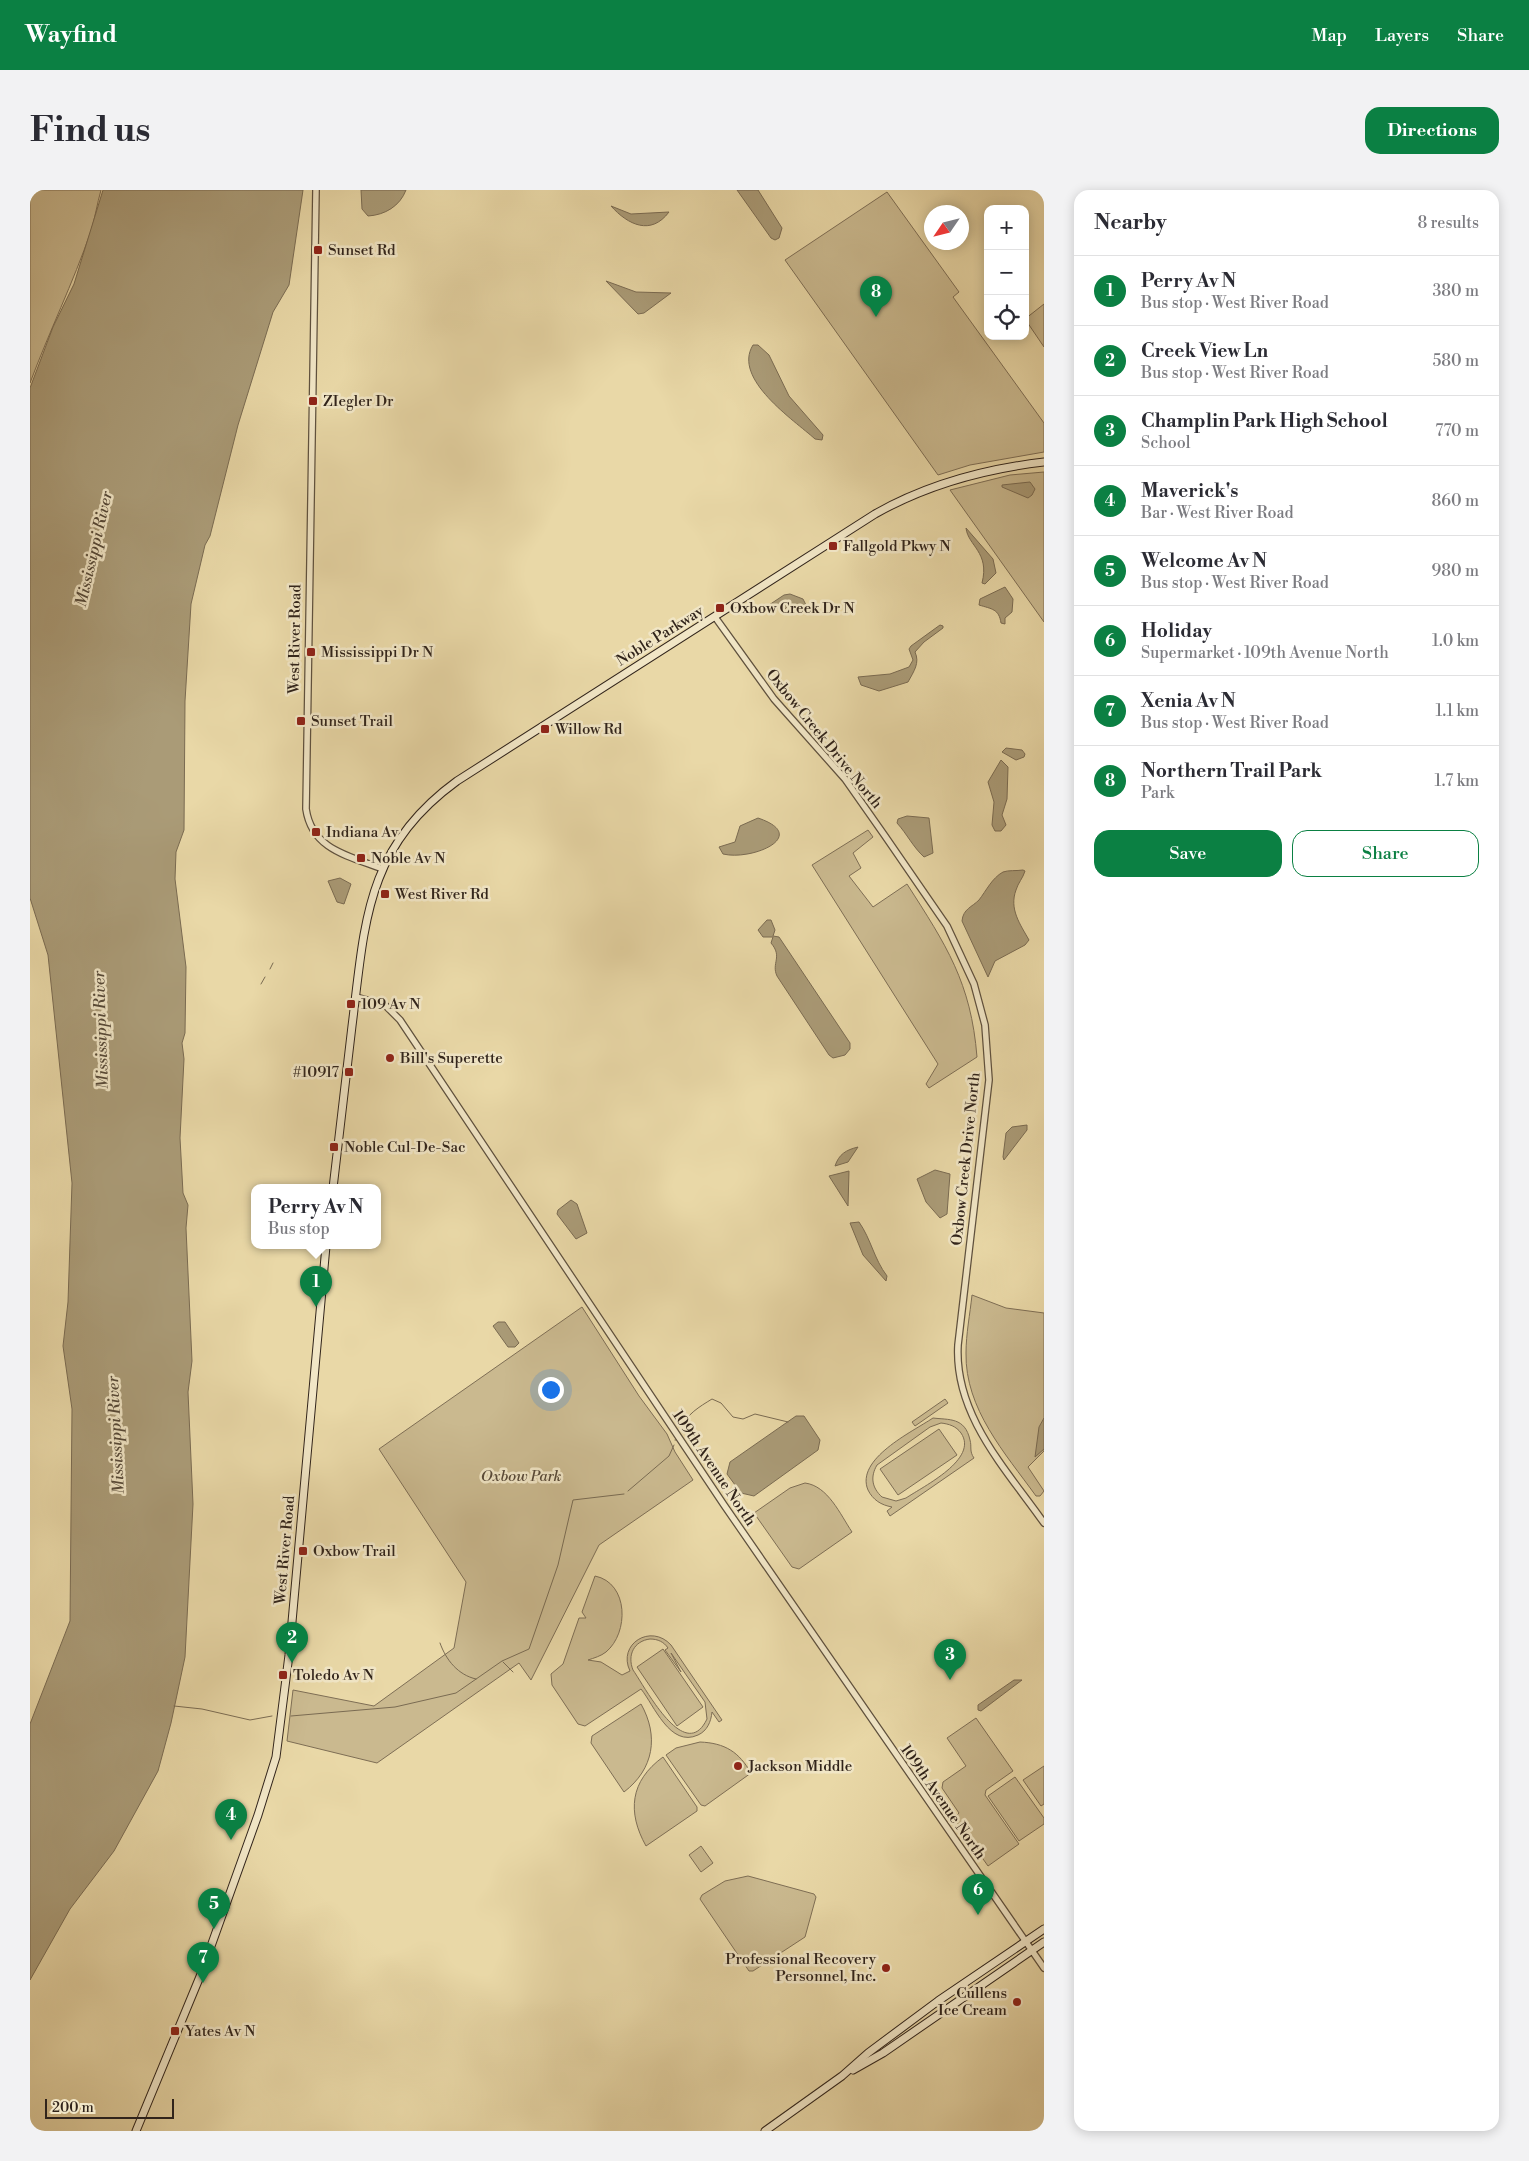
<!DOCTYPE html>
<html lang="en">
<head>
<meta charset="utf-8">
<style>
  :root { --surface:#fff; --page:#f2f2f3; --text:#2b2b33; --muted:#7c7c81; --line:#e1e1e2; --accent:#0b8043 }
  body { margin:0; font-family:"Libre Bodoni",serif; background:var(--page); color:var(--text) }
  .controls { position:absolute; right:15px; top:15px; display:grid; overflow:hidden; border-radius:10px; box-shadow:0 2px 12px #0003 }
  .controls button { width:45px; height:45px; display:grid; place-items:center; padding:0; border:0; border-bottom:1px solid var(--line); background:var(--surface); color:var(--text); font:25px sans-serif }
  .compass { position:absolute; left:894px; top:15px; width:45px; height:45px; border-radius:50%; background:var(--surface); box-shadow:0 2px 12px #0003; rotate:235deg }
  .scale { position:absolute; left:15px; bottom:12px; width:129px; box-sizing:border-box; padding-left:5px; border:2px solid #31241b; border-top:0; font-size:14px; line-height:18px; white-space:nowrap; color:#31241b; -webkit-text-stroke:4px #f1e6c6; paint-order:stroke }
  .you { position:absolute; left:520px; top:1199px; width:18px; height:18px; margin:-12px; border:4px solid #fff; border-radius:50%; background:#1a73e8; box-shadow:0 0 0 8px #1a73e833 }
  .badge { display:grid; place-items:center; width:32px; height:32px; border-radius:50%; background:var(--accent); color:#fff; font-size:16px; font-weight:700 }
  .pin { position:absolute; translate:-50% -41px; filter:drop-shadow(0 1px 2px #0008) }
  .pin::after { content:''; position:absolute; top:26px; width:18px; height:15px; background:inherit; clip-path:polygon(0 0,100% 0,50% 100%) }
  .popup { position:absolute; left:221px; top:994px; width:130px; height:65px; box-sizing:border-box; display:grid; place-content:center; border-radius:10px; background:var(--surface); filter:drop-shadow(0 1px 4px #0005); font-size:16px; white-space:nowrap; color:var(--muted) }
  .popup b { font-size:19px; color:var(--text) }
  .popup::after { content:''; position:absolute; left:50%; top:100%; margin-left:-10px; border:10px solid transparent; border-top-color:var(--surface) }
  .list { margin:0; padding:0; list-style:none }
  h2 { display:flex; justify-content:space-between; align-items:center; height:65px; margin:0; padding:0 20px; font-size:21px }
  h2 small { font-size:16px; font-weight:400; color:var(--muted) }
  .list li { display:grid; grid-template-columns:32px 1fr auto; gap:15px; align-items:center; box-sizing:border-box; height:70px; padding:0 20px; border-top:1px solid var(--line) }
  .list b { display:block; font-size:19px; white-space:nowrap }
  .list p { margin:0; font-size:16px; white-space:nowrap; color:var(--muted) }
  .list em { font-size:16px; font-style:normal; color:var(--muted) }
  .actions { display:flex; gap:10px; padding:15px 20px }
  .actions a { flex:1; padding:11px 0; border:1px solid var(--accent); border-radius:15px; text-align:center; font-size:18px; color:var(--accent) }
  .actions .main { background:var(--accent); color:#fff }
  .icon { flex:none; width:28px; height:28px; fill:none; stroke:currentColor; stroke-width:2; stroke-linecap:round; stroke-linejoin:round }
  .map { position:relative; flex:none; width:1014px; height:1941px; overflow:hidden; border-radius:15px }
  header { display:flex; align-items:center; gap:30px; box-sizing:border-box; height:70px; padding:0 25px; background:var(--accent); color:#fff }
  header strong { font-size:24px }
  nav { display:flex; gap:28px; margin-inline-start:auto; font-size:18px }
  .intro { display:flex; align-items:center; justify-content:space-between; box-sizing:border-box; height:120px; padding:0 30px }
  h1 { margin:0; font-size:35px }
  .button { padding:12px 22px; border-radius:15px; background:var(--accent); color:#fff; font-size:18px; font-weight:700 }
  main { display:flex; gap:30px; padding:0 30px }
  aside { flex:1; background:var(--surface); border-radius:15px; box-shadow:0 2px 12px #0003 }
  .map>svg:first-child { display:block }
  .green { fill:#cab98f; stroke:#7e6e55; fill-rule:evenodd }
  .water { fill:#aa9b77; stroke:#7a6b52 }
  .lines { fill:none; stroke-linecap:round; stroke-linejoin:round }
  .stream { stroke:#7a6b52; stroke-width:1 }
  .tertiary-casing { stroke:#5f513e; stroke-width:8 }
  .secondary-casing { stroke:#31241b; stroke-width:9 }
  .tertiary { stroke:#f1e6c6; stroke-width:5.5 }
  .secondary { stroke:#f1e6c6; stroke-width:7 }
  .poi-dot { fill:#8f2418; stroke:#f1e6c6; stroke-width:2 }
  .labels { text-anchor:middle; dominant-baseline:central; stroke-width:5; stroke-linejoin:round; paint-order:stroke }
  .poi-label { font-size:15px; fill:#31241b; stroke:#f1e6c6; text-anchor:start }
  .street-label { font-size:15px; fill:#31241b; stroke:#f1e6c6 }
  .park-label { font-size:15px; font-style:italic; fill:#574938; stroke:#f1e6c6 }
  .water-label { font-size:16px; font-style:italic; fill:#554837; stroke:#f1e6c6 }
</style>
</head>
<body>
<header>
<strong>Wayfind</strong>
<nav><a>Map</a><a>Layers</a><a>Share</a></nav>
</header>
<div class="intro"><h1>Find us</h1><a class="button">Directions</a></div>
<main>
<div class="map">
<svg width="1014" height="1941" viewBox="0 0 1014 1941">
  <rect width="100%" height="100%" fill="#e9d8a7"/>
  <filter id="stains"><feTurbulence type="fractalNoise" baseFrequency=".004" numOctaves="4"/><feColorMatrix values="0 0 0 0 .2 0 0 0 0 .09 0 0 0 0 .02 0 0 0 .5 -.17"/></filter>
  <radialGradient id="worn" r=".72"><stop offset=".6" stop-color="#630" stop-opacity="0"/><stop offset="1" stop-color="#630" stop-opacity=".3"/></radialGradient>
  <g class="green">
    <path d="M0,0H71C67,14 65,28 61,41C43,93 19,142 0,193Z"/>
    <path d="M857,2L929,102L923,107L1014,233V262L940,275L908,285L755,70Z"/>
    <path d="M1014,114V157L995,129Z"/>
    <path d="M1014,282V432L920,300L980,285Z"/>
    <path d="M838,640L843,647L823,663L831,678L819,686L843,717L877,694C916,755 941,792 947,867L899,898L896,894L908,874L782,675Z"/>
    <path d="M942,1105L976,1118L1014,1123V1261L998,1277L1014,1301L1010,1306H1006C975,1263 935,1219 936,1163C936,1144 940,1124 942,1105Z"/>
    <path d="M552,1117L609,1206L637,1244L645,1262L663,1290L569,1355L501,1490L489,1473L347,1573L257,1551L263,1500L344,1516L424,1458L436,1392L349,1259Z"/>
    <path d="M915,1209L918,1213L885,1236L882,1232Z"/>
    <path d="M903,1228C919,1230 935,1227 940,1250C942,1257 939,1261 944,1268L860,1326L857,1321L862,1317C851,1315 843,1310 838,1300C825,1269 882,1242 903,1228ZM911,1233C919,1234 926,1236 931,1243C949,1269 894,1296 876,1308L866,1311L852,1307C842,1298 840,1287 847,1275L900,1237Z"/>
    <path d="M909,1239L927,1265L868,1305L850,1279Z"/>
    <path d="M775,1293C798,1296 810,1324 822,1342L769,1379L762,1377L724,1323L760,1298Z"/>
    <path d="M565,1386C599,1393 599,1443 576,1462C571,1466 564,1468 558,1470L571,1472L592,1485L600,1481C587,1454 621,1433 641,1455L692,1530L689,1532L682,1522C681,1532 677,1541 668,1545C640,1558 624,1515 611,1499L555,1536L548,1534L522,1495L521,1484L533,1474L549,1428H556L552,1422ZM620,1449C628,1449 634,1452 638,1458L635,1460L651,1482L641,1463L675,1512L677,1529C655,1575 615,1497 603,1480C597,1465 604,1451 620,1449Z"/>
    <path d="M633,1459L673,1517L647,1536L607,1477Z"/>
    <path d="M611,1514C629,1546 624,1579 594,1602L561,1553L562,1546Z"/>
    <path d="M946,1528L983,1581L956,1600L955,1605L989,1654L958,1676L924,1628L929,1623L912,1598L913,1592L936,1576L917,1548Z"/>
    <path d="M670,1552C695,1553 709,1562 721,1583L675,1616L671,1615L636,1565L646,1558Z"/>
    <path d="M633,1567L667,1617V1621L616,1656C597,1622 600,1591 633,1567Z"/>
    <path d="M1014,1576V1614L1011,1616L993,1590Z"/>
    <path d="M985,1587L1014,1628V1634L989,1651L958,1606Z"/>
    <path d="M671,1656L683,1673L671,1682L659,1665Z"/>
    <path d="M718,1686L784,1704L786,1707L775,1747L723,1781H719L670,1709L672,1705L695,1691Z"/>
  </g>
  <g class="water">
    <path d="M73,0H273L259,95L243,122L208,235L180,346L175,355L161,414L155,511L154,640L146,662L145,689L156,777L155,843L152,853L154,869L150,948L153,1003L158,1015L156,1038L162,1171L158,1202L163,1314L155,1467L141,1533L128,1581L84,1661L40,1719L0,1790V1534L40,1431L42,1219L33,1156L38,1112L42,993L18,765L0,708V198L23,137L44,94Z"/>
    <path d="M331,0H376C370,16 355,25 338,26L332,19Z"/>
    <path d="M707,0H728L752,38L749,48L745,50L741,48Z"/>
    <path d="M581,16L601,24L639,22C621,46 598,35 581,16Z"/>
    <path d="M576,91L606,102L641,103L614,123L608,124Z"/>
    <path d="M723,155H728L739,165L759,206L793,245L792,250L785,249C764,230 702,189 723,155Z"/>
    <path d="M1000,292L1005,299L1002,305L998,308L972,297V295Z"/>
    <path d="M936,338L963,369L966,383L955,394L952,393C960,362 938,356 936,338Z"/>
    <path d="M975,397L983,409L982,422L975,428V434L971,433C969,419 962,419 949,415L950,409Z"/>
    <path d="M760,404L773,409L777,417L776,420L761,414L755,419L745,418L735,422L736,417L754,405Z"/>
    <path d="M910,435L913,436V438L894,452L885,462C890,473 884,481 878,492L849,501L831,495L828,487L860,484L879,477L883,470L879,459L881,456Z"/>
    <path d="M976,558L992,560L995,564L994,567L986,570L972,562Z"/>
    <path d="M971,570L978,577L977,609L972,625L976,635L971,641H965L962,635L964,612L958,592Z"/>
    <path d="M877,626L899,628L903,663L894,667C883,657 877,644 867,633L868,629Z"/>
    <path d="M728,628C781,646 722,671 693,664L689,657L705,652L710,636Z"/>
    <path d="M993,680L995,681C993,688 988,693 986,700C979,719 990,734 999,750L995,755L965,771L958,787L932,731C933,719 942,717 949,710C956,701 962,688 973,682C978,680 987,681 993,680Z"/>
    <path d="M310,688L321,694L314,714L307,712L298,691Z"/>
    <path d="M737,730H741L745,740L743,746L749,747L820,853V859L815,865L803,868L799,865L747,786C741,773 753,767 741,753L743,747H733L728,740Z"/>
    <path d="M997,935V940L974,970L973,967L976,943L982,937Z"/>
    <path d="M828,957L818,972L805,976C809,964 816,960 828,957Z"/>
    <path d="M905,980L920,984L917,1024L910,1028L896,1012L887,989Z"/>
    <path d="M819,981L818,1016L799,986Z"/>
    <path d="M541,1010L547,1014L557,1043L546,1049L527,1024L528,1020Z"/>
    <path d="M829,1032C841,1049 844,1069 857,1086L856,1091L833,1065L820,1033Z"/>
    <path d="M468,1132H475L489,1153L485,1157H478L463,1136Z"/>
    <path d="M766,1226H774L790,1250L788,1260L724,1306L711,1303L697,1284L700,1272Z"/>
    <path d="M1014,1228V1259L1005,1267L1009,1237Z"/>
    <path d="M984,1490H992L951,1521L948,1520V1515Z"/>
  </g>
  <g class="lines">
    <g class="stream">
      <path d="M240,779L243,773"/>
      <path d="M231,794L235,787"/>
      <path d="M651,1238C657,1224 669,1217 682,1209L691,1213L703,1227L713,1229L725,1224L758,1232"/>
      <path d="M645,1250H646"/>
      <path d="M598,1301L639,1266L644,1255"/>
      <path d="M410,1453C416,1470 428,1485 446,1489"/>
      <path d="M473,1472L483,1482"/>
      <path d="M144,1516L172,1519L220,1530L242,1526"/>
      <path d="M261,1526L365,1517L426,1503L472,1471L499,1459L528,1375L543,1310L594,1304"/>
    </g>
    <defs>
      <g id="tertiary">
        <path d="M286,0L276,619C282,660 319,666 353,679"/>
        <path d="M685,427L744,509L815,589L855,646L917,736L944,794L955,835L959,890L928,1155C924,1225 976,1279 1014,1333"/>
        <path d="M326,807L355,815L370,830L694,1315L1014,1778"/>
      </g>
      <g id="secondary">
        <path d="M303,998C309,944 316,890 322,836C335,733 335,658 427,591L845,324C898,294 954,279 1014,272"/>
        <path d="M823,1880L853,1863L1014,1752"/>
        <path d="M106,1941L171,1784L228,1625L246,1567L259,1465L296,1056"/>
        <path d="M735,1941L812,1886L838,1863L908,1811L1014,1739"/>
      </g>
    </defs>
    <use href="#tertiary" class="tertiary-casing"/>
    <use href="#secondary" class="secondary-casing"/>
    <use href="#tertiary" class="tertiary"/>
    <use href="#secondary" class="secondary"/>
  </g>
  <g class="poi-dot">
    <rect x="283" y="55" width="10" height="10" rx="2.5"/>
    <rect x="278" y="206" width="10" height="10" rx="2.5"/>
    <rect x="798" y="351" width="10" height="10" rx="2.5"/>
    <rect x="685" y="413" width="10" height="10" rx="2.5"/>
    <rect x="276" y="457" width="10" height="10" rx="2.5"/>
    <rect x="266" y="526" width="10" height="10" rx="2.5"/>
    <rect x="510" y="534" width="10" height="10" rx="2.5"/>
    <rect x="281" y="637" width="10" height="10" rx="2.5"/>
    <rect x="326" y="663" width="10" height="10" rx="2.5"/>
    <rect x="350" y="699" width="10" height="10" rx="2.5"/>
    <rect x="316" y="809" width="10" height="10" rx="2.5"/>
    <circle cx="360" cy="868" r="5"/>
    <rect x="314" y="877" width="10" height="10" rx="2.5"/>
    <rect x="299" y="952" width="10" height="10" rx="2.5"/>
    <rect x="268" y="1356" width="10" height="10" rx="2.5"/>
    <rect x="248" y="1480" width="10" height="10" rx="2.5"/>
    <circle cx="708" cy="1576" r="5"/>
    <circle cx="856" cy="1778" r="5"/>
    <circle cx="987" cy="1812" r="5"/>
    <rect x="140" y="1836" width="10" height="10" rx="2.5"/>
  </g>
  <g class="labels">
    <g class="poi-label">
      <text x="298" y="60">Sunset Rd</text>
      <text x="293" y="211">ZIegler Dr</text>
      <text x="813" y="356">Fallgold Pkwy N</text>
      <text x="700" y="418">Oxbow Creek Dr N</text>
      <text x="291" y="462">Mississippi Dr N</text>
      <text x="281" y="531">Sunset Trail</text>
      <text x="525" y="539">Willow Rd</text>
      <text x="296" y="642">Indiana Av</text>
      <text x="341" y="668">Noble Av N</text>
      <text x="365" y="704">West River Rd</text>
      <text x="331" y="814">109 Av N</text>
      <text x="370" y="868">Bill's Superette</text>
      <text x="309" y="882" text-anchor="end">#10917</text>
      <text x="314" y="957">Noble Cul-De-Sac</text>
      <text x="283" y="1361">Oxbow Trail</text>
      <text x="263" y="1485">Toledo Av N</text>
      <text x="718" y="1576">Jackson Middle</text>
      <text x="846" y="1769" text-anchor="end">Professional Recovery<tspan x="846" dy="17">Personnel, Inc.</tspan></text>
      <text x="977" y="1803" text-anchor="end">Cullens<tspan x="977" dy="17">Ice Cream</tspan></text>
      <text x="155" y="1841">Yates Av N</text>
    </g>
    <g class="street-label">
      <text transform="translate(630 446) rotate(-32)">Noble Parkway</text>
      <text transform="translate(265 449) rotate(-89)">West River Road</text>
      <text transform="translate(794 549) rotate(51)">Oxbow Creek Drive North</text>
      <text transform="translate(936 969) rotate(-84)">Oxbow Creek Drive North</text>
      <text transform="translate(684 1278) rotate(56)">109th Avenue North</text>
      <text transform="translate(255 1360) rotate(-85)">West River Road</text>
      <text transform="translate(913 1612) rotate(55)">109th Avenue North</text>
    </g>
    <g class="park-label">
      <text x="491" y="1286">Oxbow Park</text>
    </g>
    <g class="water-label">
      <text transform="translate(64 359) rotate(-77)">Mississippi River</text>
      <text transform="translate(71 840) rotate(-92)">Mississippi River</text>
      <text transform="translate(86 1245) rotate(-93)">Mississippi River</text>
    </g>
  </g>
  <rect width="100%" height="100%" filter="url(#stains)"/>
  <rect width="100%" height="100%" fill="url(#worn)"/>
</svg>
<div class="controls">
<button>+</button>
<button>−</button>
<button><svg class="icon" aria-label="locate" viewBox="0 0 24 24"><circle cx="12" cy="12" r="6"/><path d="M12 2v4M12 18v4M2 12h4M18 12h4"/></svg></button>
</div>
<svg class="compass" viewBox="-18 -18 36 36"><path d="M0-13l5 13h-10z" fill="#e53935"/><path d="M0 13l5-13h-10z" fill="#7c7c81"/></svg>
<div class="scale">200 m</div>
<div class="you"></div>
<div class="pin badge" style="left:286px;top:1117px">1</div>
<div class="popup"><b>Perry Av N</b>Bus stop</div>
<div class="pin badge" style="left:262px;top:1473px">2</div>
<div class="pin badge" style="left:920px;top:1490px">3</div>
<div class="pin badge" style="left:201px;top:1650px">4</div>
<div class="pin badge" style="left:184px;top:1739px">5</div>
<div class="pin badge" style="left:948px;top:1725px">6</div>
<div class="pin badge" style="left:173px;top:1793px">7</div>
<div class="pin badge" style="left:846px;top:127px">8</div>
</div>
<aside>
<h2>Nearby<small>8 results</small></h2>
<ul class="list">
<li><span class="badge">1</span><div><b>Perry Av N</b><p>Bus stop · West River Road</p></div><em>380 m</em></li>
<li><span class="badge">2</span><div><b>Creek View Ln</b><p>Bus stop · West River Road</p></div><em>580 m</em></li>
<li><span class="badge">3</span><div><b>Champlin Park High School</b><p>School</p></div><em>770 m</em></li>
<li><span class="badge">4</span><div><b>Maverick's</b><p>Bar · West River Road</p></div><em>860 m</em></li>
<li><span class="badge">5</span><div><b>Welcome Av N</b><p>Bus stop · West River Road</p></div><em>980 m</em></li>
<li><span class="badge">6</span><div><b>Holiday</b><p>Supermarket · 109th Avenue North</p></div><em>1.0 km</em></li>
<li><span class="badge">7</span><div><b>Xenia Av N</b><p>Bus stop · West River Road</p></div><em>1.1 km</em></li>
<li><span class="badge">8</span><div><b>Northern Trail Park</b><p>Park</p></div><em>1.7 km</em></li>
</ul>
<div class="actions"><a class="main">Save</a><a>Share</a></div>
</aside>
</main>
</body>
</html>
